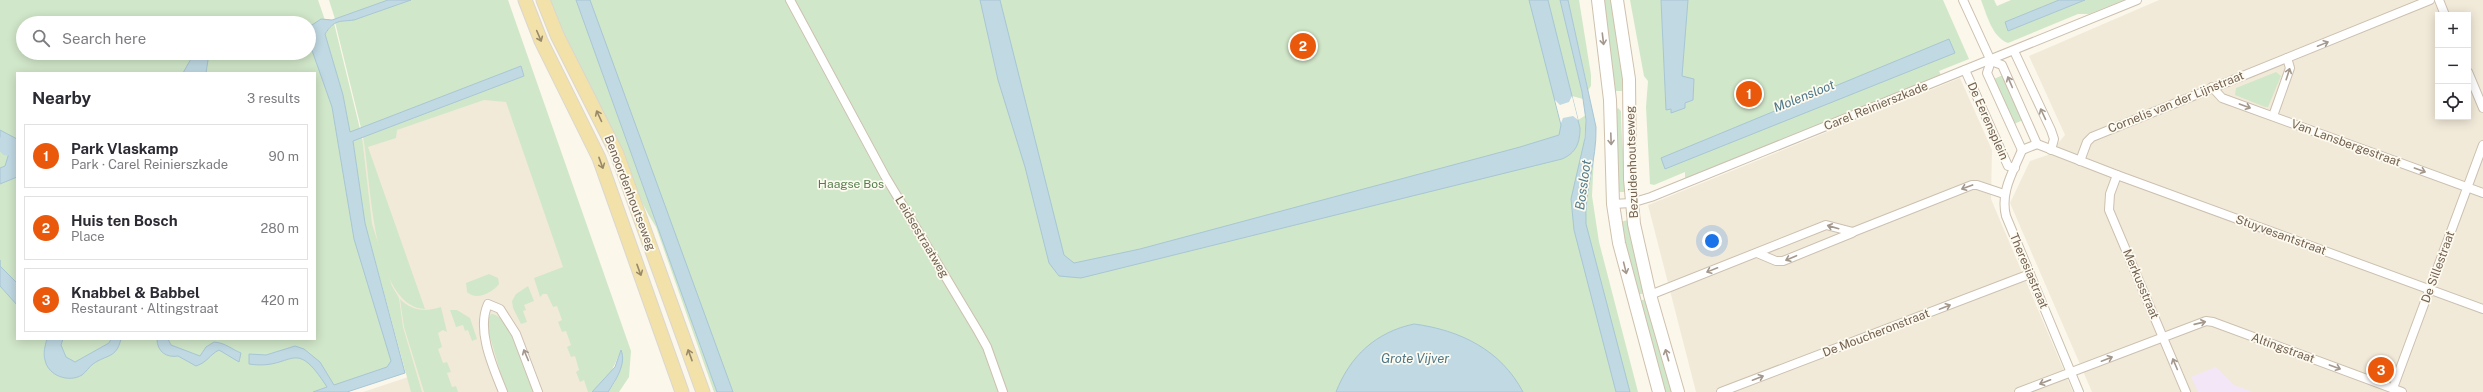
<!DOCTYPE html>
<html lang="en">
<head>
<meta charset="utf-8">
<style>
  :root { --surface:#fff; --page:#f7f7f7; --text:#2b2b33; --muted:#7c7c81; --line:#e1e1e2; --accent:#ea580c }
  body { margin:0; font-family:"Public Sans",sans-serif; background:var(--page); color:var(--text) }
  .controls { position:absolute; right:12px; top:12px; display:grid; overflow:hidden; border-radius:0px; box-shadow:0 2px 10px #0003 }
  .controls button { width:36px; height:36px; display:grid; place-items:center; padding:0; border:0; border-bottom:1px solid var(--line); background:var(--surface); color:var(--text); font:20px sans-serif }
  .you { position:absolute; left:1712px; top:241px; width:14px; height:14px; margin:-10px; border:3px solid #fff; border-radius:50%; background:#1a73e8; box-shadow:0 0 0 6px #1a73e833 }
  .badge { display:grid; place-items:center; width:26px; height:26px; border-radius:50%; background:var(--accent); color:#fff; font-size:13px; font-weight:700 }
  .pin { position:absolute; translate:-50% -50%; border:2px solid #fff; box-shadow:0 1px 4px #0006 }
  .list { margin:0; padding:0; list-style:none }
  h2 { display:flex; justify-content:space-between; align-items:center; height:52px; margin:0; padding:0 16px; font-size:17px }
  h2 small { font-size:13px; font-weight:400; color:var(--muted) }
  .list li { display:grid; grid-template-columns:26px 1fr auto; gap:12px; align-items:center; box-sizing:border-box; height:64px; margin:0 8px 8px; padding:0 8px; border:1px solid var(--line); border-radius:0px }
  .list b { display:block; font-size:15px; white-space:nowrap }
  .list p { margin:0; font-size:13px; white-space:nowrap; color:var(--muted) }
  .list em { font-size:13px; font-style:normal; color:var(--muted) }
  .icon { flex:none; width:22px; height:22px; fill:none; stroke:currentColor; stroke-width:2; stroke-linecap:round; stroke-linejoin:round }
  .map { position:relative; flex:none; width:2483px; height:392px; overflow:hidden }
  .search { position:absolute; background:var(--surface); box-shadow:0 2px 10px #0003; left:16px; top:16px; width:300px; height:44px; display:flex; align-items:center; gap:10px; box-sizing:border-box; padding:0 14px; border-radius:22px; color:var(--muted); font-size:15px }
  .panel { position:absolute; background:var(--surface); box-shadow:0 2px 10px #0003; left:16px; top:72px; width:300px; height:268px; border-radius:0px }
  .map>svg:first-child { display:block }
  .residential { fill:#f2ead9; fill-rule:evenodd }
  .education { fill:#f3e6f7 }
  .green { fill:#d1e7c9; fill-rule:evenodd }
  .water { fill:#c0d9e3; stroke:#a7c6d4 }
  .pier { fill:#fbf7ea }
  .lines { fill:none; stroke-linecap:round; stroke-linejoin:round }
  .canal { stroke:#c0d9e3; stroke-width:11 }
  .minor-casing { stroke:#ccc0b0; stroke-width:10 }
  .secondary-casing { stroke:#cec1ae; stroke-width:14 }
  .primary-casing { stroke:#dbd6d1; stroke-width:15 }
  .minor { stroke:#fff; stroke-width:8 }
  .secondary { stroke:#fff; stroke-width:12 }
  .primary { stroke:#f2e2a9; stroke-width:13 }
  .oneway { stroke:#99886a }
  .oneway2 { stroke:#a4988d }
  .labels { text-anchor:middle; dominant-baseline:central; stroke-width:3.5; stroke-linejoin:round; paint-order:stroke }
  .street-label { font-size:12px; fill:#73614f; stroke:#fdfaf0 }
  .park-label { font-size:12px; fill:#537d4b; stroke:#fdfaf0 }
  .water-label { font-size:13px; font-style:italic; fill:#4e788a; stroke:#fdfaf0 }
</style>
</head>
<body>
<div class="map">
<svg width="2483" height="392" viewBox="0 0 2483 392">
  <rect width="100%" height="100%" fill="#fbf7ea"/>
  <g class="residential">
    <path d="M2159,0H2483V392H2092L2010,203L2030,161L2048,155L2065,135L2029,56ZM2438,15H2468V117H2438Z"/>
    <path d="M1960,78L1992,150L1991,199L2073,392H1696L1648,205Z"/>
    <path d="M505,85L614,392H363L408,377L367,222L355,142Z"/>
  </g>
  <path class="education" d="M2216,367L2234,385L2253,392H2198L2191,377Z"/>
  <g class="green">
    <path d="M0,0H318L326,23L314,28L396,369L324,392H0ZM23,23H309V53H23ZM17,73H315V339H17Z"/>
    <path d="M329,0H388L335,19Z"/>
    <path d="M411,0H508L631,351L629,377L619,392H608L615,382L621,351C614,364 606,392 588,392L584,380L580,382L576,372L579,370L575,356L571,357L567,347L571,345L566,331L562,332L558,322L562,320L557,306L553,307L547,294H543L540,297L534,278L563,267L506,102L484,100L397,130L396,138L368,147L425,309C371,307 371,175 363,137L524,76L521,66L361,128L335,22L347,19L354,20Z"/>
    <path d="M550,0H576L717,392H714L656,227C637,198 627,164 613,132C592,88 567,46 550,0Z"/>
    <path d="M582,0H1560L1582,92L1583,99L1572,96L1566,76L1580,138L1578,120L1586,115L1584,144L1594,155L1592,196L1599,242L1638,392H733Z"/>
    <path d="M1568,0H1579L1591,75V86L1588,90Z"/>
    <path d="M1600,0H1611L1624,87L1623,91H1616L1614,88Z"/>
    <path d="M1630,0H1943L1969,59L1939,71L1941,75L1685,179V172L1654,185L1650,184L1646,107L1648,81L1644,76Z"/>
    <path d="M1981,0H1994L1997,6L2011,0H2059L2005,22L2008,31L2085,0H2124L2089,14H2078L2008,43C1992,37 1987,15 1981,0Z"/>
    <path d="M334,23L360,129L350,133L343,95L325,34Z"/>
    <path d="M2276,72L2281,76L2268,107H2265L2235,95L2236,88Z"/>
    <path d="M2003,75L2023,120L2014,124L1994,79Z"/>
    <path d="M1618,108L1621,111C1621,138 1625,164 1625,192H1618L1616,110Z"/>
    <path d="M362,137L372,224L392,286L399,298L403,327L422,392H411L365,223L353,141Z"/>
    <path d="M1628,220L1645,293L1637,295L1620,222Z"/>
    <path d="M489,274L498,278L499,284C492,293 476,301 467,292L466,283Z"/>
    <path d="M528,286L534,301L524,305L526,310L523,311L527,322L521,324L513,308L512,301L516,294Z"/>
    <path d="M400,299C412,311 425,312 441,307L447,332L443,330L438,333L442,347L438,349L443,363L447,362L451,372L447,373L452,387L456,386L458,392H424L404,327Z"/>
    <path d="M1646,299L1672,392H1664L1639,301Z"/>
    <path d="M457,310L470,318L477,339L472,341L468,330L465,331L463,325L456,327L450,310Z"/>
    <path d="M491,314C511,314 528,375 534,392H506L488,330L487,321Z"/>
  </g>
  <g class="water">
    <path d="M388,0H411L354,20C339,22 335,19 325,34L343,95L350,132L521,66L524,76L353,141L365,223L405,373L347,392H313L327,387C293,334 294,371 249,364V354L266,355L295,346L304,349L320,362L334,385L387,367L391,361L354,239L332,107L309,42V27L321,19L332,20Z"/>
    <path d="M576,0H590L733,392H717Z"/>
    <path d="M980,0H1000L1064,255L1074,263L1140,249L1520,147L1559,135L1561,125L1529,0H1548L1580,128C1580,143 1576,153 1562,159L1081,278L1059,276L1049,263L1025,167L998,80Z"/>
    <path d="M1560,0H1568L1596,127C1597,160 1584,191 1586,224L1630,392H1616L1574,230L1571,199L1585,138L1586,120L1582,92Z"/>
    <path d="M1661,0H1688L1682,76L1694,79L1693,100L1685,103V108L1671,113V109L1666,110Z"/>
    <path d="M2059,0H2085L2008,31L2005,22Z"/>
    <path d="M1949,39L1955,53L1665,169L1661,158Z"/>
    <path d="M198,53L205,54L208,60L206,73H183L192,57Z"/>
    <path d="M0,130L17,139V177L0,184V168L5,166L9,153L6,146L0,142Z"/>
    <path d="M0,260V266L17,283V305L0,286Z"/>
    <path d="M1414,324C1460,330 1501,350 1523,392H1336C1350,356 1376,332 1414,324Z"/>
    <path d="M47,339H63L61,345L66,357L75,362L109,343L111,339H121C116,359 107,354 93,364C89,367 86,372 82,375C69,383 48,376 45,360C43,353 45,346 47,339Z"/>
    <path d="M157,339H168L171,345L200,356L206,347L214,342C226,343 231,349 241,353L239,362L219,350C209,355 208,362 196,366L178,356C167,358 157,352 157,339Z"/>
    <path d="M621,350C627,364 615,381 608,392H592L615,367Z"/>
  </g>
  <path class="pier" d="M1572,96L1578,120L1573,116L1563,118L1561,123L1555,100L1560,105L1569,102Z"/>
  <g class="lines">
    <path class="canal" d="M0,143L6,150H17"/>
    <defs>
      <g id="minor">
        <path d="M790,0L885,176L978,331L987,347L1003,392"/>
        <path d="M1963,0L1991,61"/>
        <path d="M2439,0L2445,15"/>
        <path d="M2014,51L2051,130L2054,139L2051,150"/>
        <path d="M1991,61L2002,65L2037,144L2117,175L2483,309"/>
        <path d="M1991,61L1987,73L2022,150"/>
        <path d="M1965,70L2008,166L2015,168"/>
        <path d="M2468,72L2483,108"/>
        <path d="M2212,87L2222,98L2483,193"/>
        <path d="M2273,116L2290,68L2287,58"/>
        <path d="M2022,150C2013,172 2000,192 2006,216L2079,392"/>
        <path d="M2022,150L2037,144"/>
        <path d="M2080,161L2087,142L2092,137L2430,0"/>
        <path d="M2117,175L2110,194L2109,210L2186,392"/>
        <path d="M1613,204L1631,203L1651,197L2137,0"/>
        <path d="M1757,253L1776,261H1783L1852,233"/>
        <path d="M1650,295L1826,225L1853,232L1972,185H1977L2004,194"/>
        <path d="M2393,388L2483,145"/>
        <path d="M503,392C493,367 476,330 488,304L500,309L516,334L538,392"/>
        <path d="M1721,392L2030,274"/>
        <path d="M2019,392L2206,321L2213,322L2402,392"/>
      </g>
      <g id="secondary">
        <path d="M1598,0L1610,100L1613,204L1619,243L1659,392"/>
        <path d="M1617,0L1629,79L1630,179L1634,224L1650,295L1678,392"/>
      </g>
      <g id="primary">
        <path d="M525,0L541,41L599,158L682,392"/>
        <path d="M543,0L557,35L617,154L703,392"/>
      </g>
    </defs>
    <use href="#minor" class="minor-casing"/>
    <use href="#secondary" class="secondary-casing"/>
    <use href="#primary" class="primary-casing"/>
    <use href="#minor" class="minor"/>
    <use href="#secondary" class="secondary"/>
    <use href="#primary" class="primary"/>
  </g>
  <defs><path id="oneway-shaft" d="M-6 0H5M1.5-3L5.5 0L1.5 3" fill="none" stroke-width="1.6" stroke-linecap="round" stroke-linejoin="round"/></defs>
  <g class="oneway">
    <use href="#oneway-shaft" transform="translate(539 36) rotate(67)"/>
    <use href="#oneway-shaft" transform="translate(599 116) rotate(-115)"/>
    <use href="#oneway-shaft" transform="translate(601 163) rotate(70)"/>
    <use href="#oneway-shaft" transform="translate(639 270) rotate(70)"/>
    <use href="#oneway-shaft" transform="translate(690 355) rotate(-110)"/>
  </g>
  <g class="oneway2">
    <use href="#oneway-shaft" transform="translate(1603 39) rotate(83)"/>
    <use href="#oneway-shaft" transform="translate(2323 44) rotate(-22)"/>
    <use href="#oneway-shaft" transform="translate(2288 74) rotate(-72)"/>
    <use href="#oneway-shaft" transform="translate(2010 82) rotate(-113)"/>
    <use href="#oneway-shaft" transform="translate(2245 106) rotate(20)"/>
    <use href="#oneway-shaft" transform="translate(2043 114) rotate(-115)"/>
    <use href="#oneway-shaft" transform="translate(1611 139) rotate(88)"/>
    <use href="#oneway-shaft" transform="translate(2420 170) rotate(20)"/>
    <use href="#oneway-shaft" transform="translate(1967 187) rotate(160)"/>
    <use href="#oneway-shaft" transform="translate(1833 227) rotate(-164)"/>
    <use href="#oneway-shaft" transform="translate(1791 258) rotate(157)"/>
    <use href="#oneway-shaft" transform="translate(1625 268) rotate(76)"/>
    <use href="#oneway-shaft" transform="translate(1712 270) rotate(158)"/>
    <use href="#oneway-shaft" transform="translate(1945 307) rotate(-21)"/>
    <use href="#oneway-shaft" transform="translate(2200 323) rotate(-13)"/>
    <use href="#oneway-shaft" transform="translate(526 355) rotate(-113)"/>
    <use href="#oneway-shaft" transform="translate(1667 355) rotate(-106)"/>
    <use href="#oneway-shaft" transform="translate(2107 359) rotate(-21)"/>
    <use href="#oneway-shaft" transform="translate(2175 364) rotate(-113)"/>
    <use href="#oneway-shaft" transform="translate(2335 367) rotate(20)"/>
    <use href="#oneway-shaft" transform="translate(1758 378) rotate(-21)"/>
    <use href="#oneway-shaft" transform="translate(2045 382) rotate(159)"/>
  </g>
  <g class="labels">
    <g class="street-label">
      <text transform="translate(2176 102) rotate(-22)">Cornelis van der Lijnstraat</text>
      <text transform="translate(1876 106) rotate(-22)">Carel Reinierszkade</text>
      <text transform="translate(1988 121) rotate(66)">De Eerensplein</text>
      <text transform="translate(2346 143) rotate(20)">Van Lansbergestraat</text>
      <text transform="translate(1632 162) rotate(-92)">Bezuidenhoutseweg</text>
      <text transform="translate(630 193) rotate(69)">Benoordenhoutseweg</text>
      <text transform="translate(2281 235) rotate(20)">Stuyvesantstraat</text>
      <text transform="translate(922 237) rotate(59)">Leidsestraatweg</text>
      <text transform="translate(2438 267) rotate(-70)">De Sillestraat</text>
      <text transform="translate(2029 271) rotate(67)">Theresiastraat</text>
      <text transform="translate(2141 284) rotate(67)">Merkusstraat</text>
      <text transform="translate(1876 333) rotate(-21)">De Moucheronstraat</text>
      <text transform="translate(2283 348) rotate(20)">Altingstraat</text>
    </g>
    <g class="park-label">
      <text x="851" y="184">Haagse Bos</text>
    </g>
    <g class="water-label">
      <text transform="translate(1804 96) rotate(-22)">Molensloot</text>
      <text transform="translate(1583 185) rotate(-82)">Bossloot</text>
      <text x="1415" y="358">Grote Vijver</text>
    </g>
  </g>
</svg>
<div class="controls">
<button>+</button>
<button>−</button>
<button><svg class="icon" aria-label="locate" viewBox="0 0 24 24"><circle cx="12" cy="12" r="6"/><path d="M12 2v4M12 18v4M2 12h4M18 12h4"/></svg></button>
</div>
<div class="you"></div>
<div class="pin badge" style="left:1749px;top:94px">1</div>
<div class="pin badge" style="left:1303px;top:46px">2</div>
<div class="pin badge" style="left:2381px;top:370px">3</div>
<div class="search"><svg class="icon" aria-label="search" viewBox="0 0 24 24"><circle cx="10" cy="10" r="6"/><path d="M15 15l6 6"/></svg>Search here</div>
<section class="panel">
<h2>Nearby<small>3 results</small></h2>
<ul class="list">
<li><span class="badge">1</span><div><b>Park Vlaskamp</b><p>Park · Carel Reinierszkade</p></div><em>90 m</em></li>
<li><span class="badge">2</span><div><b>Huis ten Bosch</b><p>Place</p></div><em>280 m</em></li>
<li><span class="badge">3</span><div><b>Knabbel &amp; Babbel</b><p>Restaurant · Altingstraat</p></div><em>420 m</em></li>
</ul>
</section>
</div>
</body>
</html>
